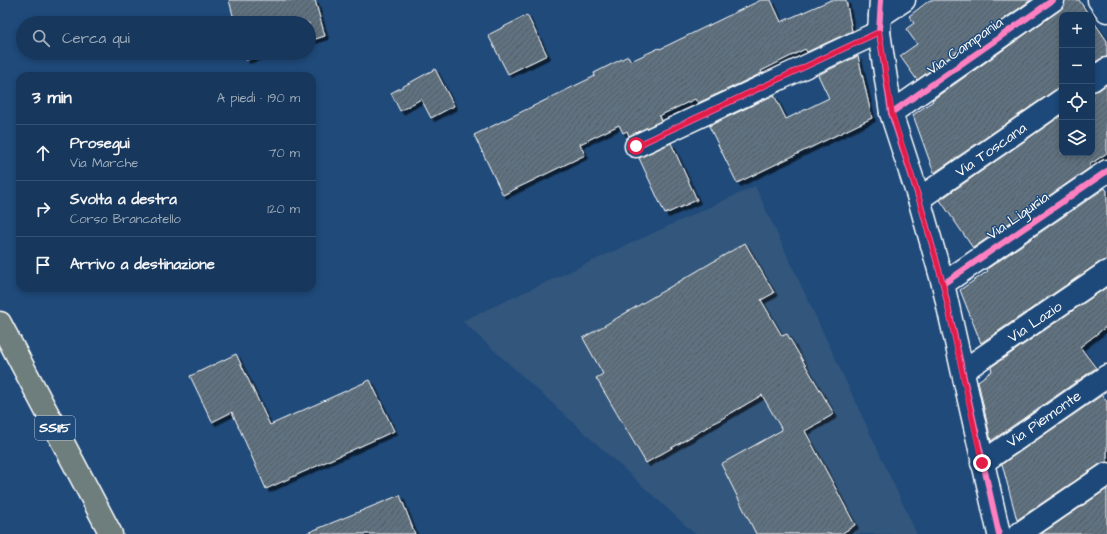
<!DOCTYPE html>
<html lang="it">
<head>
<meta charset="utf-8">
<style>
  :root { --surface:#17385c; --page:#203f62; --text:#f1f3f6; --muted:#9eacbb; --line:#365272 }
  body { margin:0; font-family:"Architects Daughter",sans-serif; background:var(--page); color:var(--text) }
  .controls { position:absolute; right:12px; top:12px; display:grid; overflow:hidden; border-radius:8px; box-shadow:0 2px 6px #0003 }
  .controls button { width:36px; height:36px; display:grid; place-items:center; padding:0; border:0; border-bottom:1px solid var(--line); background:var(--surface); color:var(--text); font:20px sans-serif }
  .stop { position:absolute; width:12px; height:12px; margin:-9px; border:3px solid #e11d48; border-radius:50%; background:#fff }
  .stop.end { background:#e11d48; border-color:#fff; box-shadow:0 1px 4px #0008 }
  .list { margin:0; padding:0; list-style:none }
  h2 { display:flex; justify-content:space-between; align-items:center; height:52px; margin:0; padding:0 16px; font-size:17px }
  h2 small { font-size:13px; font-weight:400; color:var(--muted) }
  .list li { display:grid; grid-template-columns:26px 1fr auto; gap:12px; align-items:center; box-sizing:border-box; height:56px; padding:0 16px; border-top:1px solid var(--line) }
  .list b { display:block; font-size:15px; white-space:nowrap }
  .list p { margin:0; font-size:13px; white-space:nowrap; color:var(--muted) }
  .list em { font-size:13px; font-style:normal; color:var(--muted) }
  .icon { flex:none; width:22px; height:22px; fill:none; stroke:currentColor; stroke-width:2; stroke-linecap:round; stroke-linejoin:round }
  .map { position:relative; flex:none; width:1107px; height:534px; overflow:hidden }
  .search { position:absolute; background:var(--surface); box-shadow:0 2px 6px #0003; left:16px; top:16px; width:300px; height:44px; display:flex; align-items:center; gap:10px; box-sizing:border-box; padding:0 14px; border-radius:22px; color:var(--muted); font-size:15px }
  .panel { position:absolute; background:var(--surface); box-shadow:0 2px 6px #0003; left:16px; top:72px; width:300px; height:220px; border-radius:12px }
  .map>svg:first-child { display:block }
  .built { fill:#32567c }
  .building { fill:url(#building-hatch); stroke:#fff; filter:url(#shadow) }
  .lines { fill:none; stroke-linecap:round; stroke-linejoin:round }
  .street-casing { stroke:#fff; stroke-width:25 }
  .primary-casing { stroke:#fff; stroke-width:25 }
  .street { stroke:#1f4a7a; stroke-width:22 }
  .primary { stroke:#6d7e7c; stroke-width:22 }
  .cycleway-casing { stroke:#1f4a7a; stroke-width:8 }
  .cycleway { stroke:#ff80c0; stroke-width:6 }
  .route { stroke:#e11d48; stroke-width:5 }
  .labels { text-anchor:middle; dominant-baseline:central; stroke-width:3; stroke-linejoin:round; paint-order:stroke }
  .shield { fill:#1f4a7a; stroke:#bcc9d7; stroke-width:1 }
  .shield-label { font-size:14px; font-weight:bold; fill:#fff }
  .street-label { font-size:15px; fill:#fff; stroke:#1f4a7a }
</style>
</head>
<body>
<div class="map">
<svg width="1107" height="534" viewBox="0 0 1107 534">
  <defs>
    <pattern id="building-hatch" width="6" height="6" patternUnits="userSpaceOnUse"><rect width="6" height="6" fill="#607281"/><path d="M-1 1l2-2M0 6l6-6M5 7l2-2" fill="none" stroke="#545b61"/></pattern>
    <filter id="shadow"><feDropShadow dx="3.5" dy="3.5" stdDeviation="0" flood-color="#0009"/></filter>
  </defs>
  <rect width="100%" height="100%" fill="#1f4a7a"/>
  <filter id="ink" filterUnits="userSpaceOnUse"><feTurbulence type="fractalNoise" baseFrequency=".025" numOctaves="2"/><feDisplacementMap in="SourceGraphic" scale="8" xChannelSelector="R" yChannelSelector="G"/><feConvolveMatrix kernelMatrix="1 2 1 2 8 2 1 2 1" color-interpolation-filters="sRGB"/></filter>
  <g filter="url(#ink)">
    <path class="built" d="M755,186L917,534H695L462,321Z"/>
    <g class="building">
      <path d="M229,0H315L325,36L309,41V23H235Z"/>
      <path d="M761,0H771L781,22L831,0H846L852,31L807,52L805,49L761,71L762,73L698,103L695,99L659,116L661,121L629,136L627,131L623,133L619,125L580,144L585,155L503,195L474,135L595,76L594,73L628,56L631,61L659,48L660,49Z"/>
      <path d="M930,0H1031L917,80L900,56L917,44L906,29L914,23L909,16Z"/>
      <path d="M1065,0H1079L1089,15H1062V88L1055,90L934,173L913,115L933,101L932,100L1060,10L1064,6Z"/>
      <path d="M527,15L547,55L508,74L488,35Z"/>
      <path d="M1092,19L1107,41V57L1100,59L1092,64Z"/>
      <path d="M244,53H269L246,60Z"/>
      <path d="M858,56L872,118L737,183L709,126L774,95L786,119L829,98L818,75Z"/>
      <path d="M435,69L454,106L431,118L421,99L400,111L391,93Z"/>
      <path d="M1107,84V153L1089,165L1091,167L973,248L940,200L1062,115V153H1092V92L1099,90Z"/>
      <path d="M671,143L697,200L665,214L639,158Z"/>
      <path d="M1105,188L1107,191V260L1100,262L981,343L960,290L988,271L987,269Z"/>
      <path d="M745,243L774,293L761,300L782,336L787,334L834,414L805,431L855,525L841,534H756L721,464L782,430L762,395L646,463L596,378L603,374L583,338Z"/>
      <path d="M1107,287V326L1080,347L1096,368L991,441L978,381L992,371L991,367Z"/>
      <path d="M236,354L270,425L370,380L394,431L266,489L232,412L212,422L190,376Z"/>
      <path d="M1102,395L1107,402V462L1100,464L1017,520L1002,464Z"/>
      <path d="M1107,489V534H1041Z"/>
      <path d="M400,495L415,534H307V533Z"/>
    </g>
    <g class="lines">
      <defs>
        <g id="street">
          <path d="M881,0L879,32L891,113L919,199L943,284L999,534"/>
          <path d="M1099,0L1107,11"/>
          <path d="M880,16L904,0"/>
          <path d="M1092,80L1107,69"/>
          <path d="M891,113L1053,0"/>
          <path d="M636,146L879,32"/>
          <path d="M919,199L1062,100"/>
          <path d="M943,284L1107,171"/>
          <path d="M963,371L1107,272"/>
          <path d="M982,463L1107,376"/>
          <path d="M1019,534L1107,474"/>
        </g>
        <path id="primary" d="M0,323L111,534"/>
      </defs>
      <use href="#street" class="street-casing"/>
      <use href="#primary" class="primary-casing"/>
      <use href="#street" class="street"/>
      <use href="#primary" class="primary"/>
      <defs>
        <g id="cycleway">
          <path d="M881,0L879,32L891,113L919,199L943,284L999,534"/>
          <path d="M891,113L1053,0"/>
          <path d="M636,146L879,32"/>
          <path d="M943,284L1107,171"/>
        </g>
      </defs>
      <use href="#cycleway" class="cycleway-casing"/>
      <use href="#cycleway" class="cycleway"/>
    </g>
  </g>
  <g class="lines" filter="url(#ink)">
    <path class="route" d="M636,146L879,32L892,113L919,199L943,284L982,463"/>
  </g>
  <g class="labels">
    <rect class="shield" x="35" y="416" width="40" height="24" rx="3"/>
    <g class="shield-label">
      <text x="55" y="428">SS115</text>
    </g>
    <g class="street-label">
      <text transform="translate(965 46) rotate(-35)">Via Campania</text>
      <text transform="translate(991 150) rotate(-35)">Via Toscana</text>
      <text transform="translate(1018 216) rotate(-35)">Via Liguria</text>
      <text transform="translate(1035 322) rotate(-34)">Via Lazio</text>
      <text transform="translate(1044 419) rotate(-35)">Via Piemonte</text>
    </g>
  </g>
</svg>
<div class="controls">
<button>+</button>
<button>−</button>
<button><svg class="icon" aria-label="locate" viewBox="0 0 24 24"><circle cx="12" cy="12" r="6"/><path d="M12 2v4M12 18v4M2 12h4M18 12h4"/></svg></button>
<button><svg class="icon" aria-label="layers" viewBox="0 0 24 24"><path d="M12 4l9 5-9 5-9-5zM3 14l9 5 9-5"/></svg></button>
</div>
<div class="stop" style="left:636px;top:146px"></div>
<div class="stop end" style="left:982px;top:463px"></div>
<div class="search"><svg class="icon" aria-label="search" viewBox="0 0 24 24"><circle cx="10" cy="10" r="6"/><path d="M15 15l6 6"/></svg>Cerca qui</div>
<section class="panel">
<h2>3 min<small>A piedi · 190 m</small></h2>
<ul class="list">
<li><svg class="icon" aria-label="ahead" viewBox="0 0 24 24"><path d="M12 20V5M6 11l6-6 6 6"/></svg><div><b>Prosegui</b><p>Via Marche</p></div><em>70 m</em></li>
<li><svg class="icon" aria-label="right" viewBox="0 0 24 24"><path d="M7 20v-9h11M14 6l5 5-5 5"/></svg><div><b>Svolta a destra</b><p>Corso Brancatello</p></div><em>120 m</em></li>
<li><svg class="icon" aria-label="arrive" viewBox="0 0 24 24"><path d="M6 21V4h12l-3 4 3 4H6"/></svg><div><b>Arrivo a destinazione</b></div></li>
</ul>
</section>
</div>
</body>
</html>
